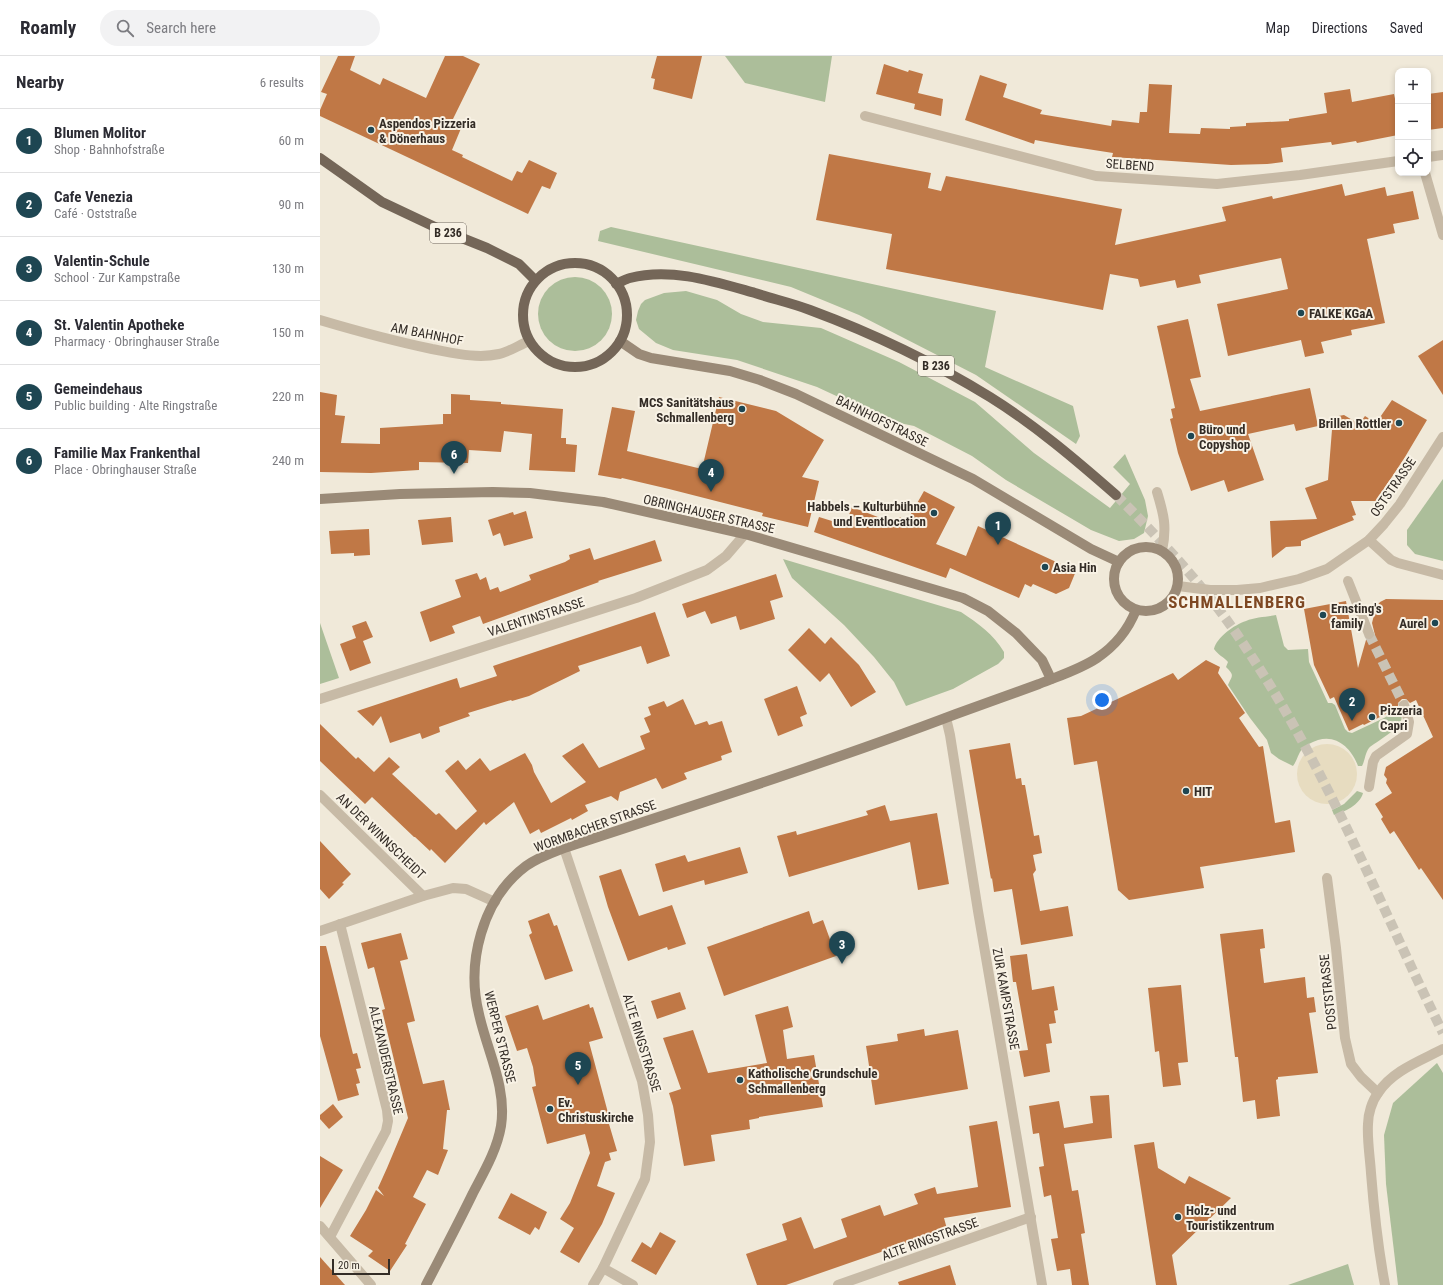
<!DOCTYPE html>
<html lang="en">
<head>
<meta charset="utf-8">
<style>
  :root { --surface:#fff; --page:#f2f2f3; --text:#2b2b33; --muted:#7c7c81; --line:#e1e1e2; --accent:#1e4652 }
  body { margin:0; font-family:"Roboto Condensed",sans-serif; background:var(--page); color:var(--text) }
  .controls { position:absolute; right:12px; top:12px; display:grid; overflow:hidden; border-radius:8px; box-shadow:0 2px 6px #0003 }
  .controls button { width:36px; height:36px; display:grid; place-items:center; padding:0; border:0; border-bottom:1px solid var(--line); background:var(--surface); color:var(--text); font:20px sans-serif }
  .scale { position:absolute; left:12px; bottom:10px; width:58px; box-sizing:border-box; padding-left:4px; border:2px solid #332c26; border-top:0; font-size:11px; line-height:14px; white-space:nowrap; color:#332c26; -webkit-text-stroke:3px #f8f2e5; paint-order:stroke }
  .you { position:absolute; left:782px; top:644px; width:14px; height:14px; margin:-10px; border:3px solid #fff; border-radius:50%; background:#1a73e8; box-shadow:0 0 0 6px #1a73e833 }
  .badge { display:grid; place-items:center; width:26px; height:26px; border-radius:50%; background:var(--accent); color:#fff; font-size:13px; font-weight:700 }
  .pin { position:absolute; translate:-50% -33px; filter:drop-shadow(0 1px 2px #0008) }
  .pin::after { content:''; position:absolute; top:21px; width:14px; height:12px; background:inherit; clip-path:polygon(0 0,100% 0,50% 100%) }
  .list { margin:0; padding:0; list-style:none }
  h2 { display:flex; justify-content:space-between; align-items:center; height:52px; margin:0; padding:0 16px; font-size:17px }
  h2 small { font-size:13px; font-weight:400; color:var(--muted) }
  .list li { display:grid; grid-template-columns:26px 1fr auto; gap:12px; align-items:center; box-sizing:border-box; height:64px; padding:0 16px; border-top:1px solid var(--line) }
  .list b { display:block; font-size:15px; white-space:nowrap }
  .list p { margin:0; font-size:13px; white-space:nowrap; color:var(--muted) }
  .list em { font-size:13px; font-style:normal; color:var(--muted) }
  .icon { flex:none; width:22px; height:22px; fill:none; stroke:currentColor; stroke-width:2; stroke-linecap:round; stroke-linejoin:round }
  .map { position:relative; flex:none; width:1123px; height:1229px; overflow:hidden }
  header { display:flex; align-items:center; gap:24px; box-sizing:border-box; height:56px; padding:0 20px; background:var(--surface); border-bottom:1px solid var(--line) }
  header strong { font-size:19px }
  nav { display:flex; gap:22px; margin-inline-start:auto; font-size:14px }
  .search { width:280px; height:36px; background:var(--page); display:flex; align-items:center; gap:10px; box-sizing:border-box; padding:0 14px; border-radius:22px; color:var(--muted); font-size:15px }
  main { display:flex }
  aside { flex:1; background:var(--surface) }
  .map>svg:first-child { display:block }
  .green { fill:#acbe9a }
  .plaza { fill:#e7dcc0 }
  .building { fill:#c07846 }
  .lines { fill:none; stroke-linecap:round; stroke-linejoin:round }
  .street-tunnel { stroke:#cac3b5; stroke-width:10; stroke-dasharray:10 5; stroke-linecap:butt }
  .primary-tunnel { stroke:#cac3b5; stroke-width:10; stroke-dasharray:10 5; stroke-linecap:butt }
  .street { stroke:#c7baa6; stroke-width:10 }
  .secondary { stroke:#9a8a77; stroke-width:10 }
  .primary { stroke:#746658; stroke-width:10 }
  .poi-dot { fill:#1e4652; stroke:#f8f2e5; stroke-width:1.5 }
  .labels { text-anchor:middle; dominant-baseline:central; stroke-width:4; stroke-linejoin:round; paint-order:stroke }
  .shield { fill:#f8f2e5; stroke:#6e675f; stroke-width:1 }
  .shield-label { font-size:12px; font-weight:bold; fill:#332c26 }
  .poi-label { font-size:13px; font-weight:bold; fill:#332c26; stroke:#f8f2e5; text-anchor:start }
  .street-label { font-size:13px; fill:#332c26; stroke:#f8f2e5 }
  .district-label { font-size:17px; font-weight:bold; letter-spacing:1px; fill:#7e4823; stroke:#f8f2e5 }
</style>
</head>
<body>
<header>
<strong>Roamly</strong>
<div class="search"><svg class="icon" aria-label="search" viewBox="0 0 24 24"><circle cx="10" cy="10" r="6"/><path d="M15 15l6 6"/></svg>Search here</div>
<nav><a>Map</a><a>Directions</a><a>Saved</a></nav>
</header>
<main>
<aside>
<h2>Nearby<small>6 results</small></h2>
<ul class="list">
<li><span class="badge">1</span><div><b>Blumen Molitor</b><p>Shop · Bahnhofstraße</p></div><em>60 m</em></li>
<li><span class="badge">2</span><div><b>Cafe Venezia</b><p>Café · Oststraße</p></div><em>90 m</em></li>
<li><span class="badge">3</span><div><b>Valentin-Schule</b><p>School · Zur Kampstraße</p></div><em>130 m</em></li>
<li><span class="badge">4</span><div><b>St. Valentin Apotheke</b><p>Pharmacy · Obringhauser Straße</p></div><em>150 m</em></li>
<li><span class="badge">5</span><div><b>Gemeindehaus</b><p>Public building · Alte Ringstraße</p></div><em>220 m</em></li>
<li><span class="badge">6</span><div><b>Familie Max Frankenthal</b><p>Place · Obringhauser Straße</p></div><em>240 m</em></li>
</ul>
</aside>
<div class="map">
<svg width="1123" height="1229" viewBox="0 0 1123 1229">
  <rect width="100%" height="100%" fill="#f0e9d9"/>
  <g class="green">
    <path d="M405,0H512L505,46L425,27Z"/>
    <path d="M291,171L676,255L665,311L753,350L760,380L756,388L656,319L539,259L471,231L278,185L280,175Z"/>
    <circle cx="255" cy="258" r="37"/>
    <path d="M366,235L397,244L421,258L443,266L501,272L579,306L655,346L714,397L790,452L810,428L793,411L805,398L825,444L828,460L824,477L814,483L799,485L771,474L686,424L652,400L594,370L570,365L497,331L417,304L353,294L336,287L319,273L316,264L318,255L321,248L325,244L344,237Z"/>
    <path d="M1123,423V505L1095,498L1087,489V474Z"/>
    <path d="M463,503L641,556C659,568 673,578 684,596V602L678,608L633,633L586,650L574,626L554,601L524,569L472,522Z"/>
    <path d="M956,559L964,590L968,594L988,593L989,606L1008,647H1012L1015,649L1025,673L1028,676L1032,677L1064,662L1077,654C1095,666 1056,685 1049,692C1045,697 1045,705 1042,710H1038C1032,693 1017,678 998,684C992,686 986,689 982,693C978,698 977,705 973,710L959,703L951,697L947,684L930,662L908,629C912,619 915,620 906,611L908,606C904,601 898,599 894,593C897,581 914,569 926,565C935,561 947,561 956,559Z"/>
    <path d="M0,567L19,622L0,628Z"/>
    <path d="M1037,735L1043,737C1040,749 1024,756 1014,759L1012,754L1024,748Z"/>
    <path d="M1117,1007L1123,1017V1229H1078L1066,1128L1064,1079L1073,1047Z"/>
    <path d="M1028,1208L1034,1229H968Z"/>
  </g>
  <circle class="plaza" cx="1007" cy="718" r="30"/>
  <g class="building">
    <path d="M18,0H35L30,14L60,29L63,22L106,42L125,0H143L160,8L132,65L142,70L132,94L143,99L142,101L192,125L197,115L202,117L209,104L237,117L230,133L222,130L208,158L0,60V54L7,38L1,36Z"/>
    <path d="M337,0H382L372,43L333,33L335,23L331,22Z"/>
    <path d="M564,8L588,16L589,14L603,18L598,37L623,43L621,60L594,53L595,48L556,38Z"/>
    <path d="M660,19L687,28L683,41L722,54L720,58L791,70L792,64L819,67L820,56H827L829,28L852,29L849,77L880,78L881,72L910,73V71L926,70V67L969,65V63L1007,57L1004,37L1030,33L1032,46L1074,38L1078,57V79L1037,87L1036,85L1012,89L1011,86L961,92L963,106L947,108L911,109L792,101L793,97L748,90L715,84L714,88L645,64Z"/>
    <path d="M1123,36V72L1108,74V38Z"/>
    <path d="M509,98L611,117L608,132L621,135L626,120L802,153L795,189L906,165L902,151L952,140L953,143L1022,128L1025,140L1065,131L1067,140L1093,135L1099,163L1073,168L1075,177L1047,183L1065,267L1031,274L1032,279L1001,286L1004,297L985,301L981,284L908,300L897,248L968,233L961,202L879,219L881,227L857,232L855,224L820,231L818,223L790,218L783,254L566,213L572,178L496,164Z"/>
    <path d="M868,263L881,321L870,323L880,355L990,332L998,370L976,375L974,368L928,378L944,424L908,436L904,424L871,435L858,397L850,363L853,362L851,353L855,352L837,270Z"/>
    <path d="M1123,284V339L1098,300Z"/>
    <path d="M0,336L17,339L15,359L25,360L21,387L60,388V372L123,368V358H131V338L150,339V344L181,346V348L243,353L241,382H246V388L257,389L255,416L209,414L212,378L184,375L181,396L149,394L148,407L99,406V414L51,417L0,416Z"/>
    <path d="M399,341L456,355L504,384L482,421L499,425L488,471L442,460L443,457L349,433L302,422L301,423L278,419L292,351L315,355L307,395L382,413Z"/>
    <path d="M1072,344L1107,364L1085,401L1056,445H1031L1036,459L1032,460L1034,464L981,485V490L966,491L952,502L950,465L997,463L985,432L1008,424L1013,361L1024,359L1039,368L1045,360L1056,367Z"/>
    <path d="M604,435L635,451L616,488L646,500L658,470L756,515L749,532L736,538L713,528L711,531L705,528L699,542L630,512L626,522L494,476L499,461L525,469L532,451L576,468L580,461L587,465Z"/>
    <path d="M206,455L213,482L184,490L180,477L173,480L168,464L193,456L194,459Z"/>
    <path d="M131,461L133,486L102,489L98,464Z"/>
    <path d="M49,473L50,499L34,500V497L11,498L9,475Z"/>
    <path d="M335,484L342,505L278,525L279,526L163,568L160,560L132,570L135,577L110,586L100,556L141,541L135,524L157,517L160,524L166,521L170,534L178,531L180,536L211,524L209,519L245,506L250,503L249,499L270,492L274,504Z"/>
    <path d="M456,518L463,541L450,545L455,563L420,574L416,560L391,568L385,555L367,562L362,548Z"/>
    <path d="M1066,543L1123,544V844L1101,812L1099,814L1074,775L1070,778L1061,763L1063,761L1055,748L1072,737L1066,727L1067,723L1064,719L1066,711L1113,681L1096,644L1090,647L1086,643H1082L1078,647V652L1044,669L1043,668L1029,675L1014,641L1010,643L994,609L984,553L1026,545L1038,612L1046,584H1052L1055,579L1052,567L1056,551L1060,546Z"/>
    <path d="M335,556L350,600L327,608L321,590L258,610L260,615L209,640L192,645L191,644L148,657L150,660L119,671L120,676L102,683L100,677L70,687L61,660L53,670L37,655L137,622L140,632L177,620L173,610Z"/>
    <path d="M46,565L53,581L43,585L51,607L30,615L20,588L36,582L32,570Z"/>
    <path d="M489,572L505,588L511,581L539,609L556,636L531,651L509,617L500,626L468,594Z"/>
    <path d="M886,604L900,611L898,617L925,657L919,662L939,691L943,690L955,767L970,764L975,796L880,811L884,832L809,844L798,834L777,705L754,709L747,662L761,660L853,617L858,624Z"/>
    <path d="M477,630L487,658L480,661L483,670L458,680L444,643Z"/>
    <path d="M363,643L375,669L387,665L389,669L402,665L412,696L401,700L402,704L364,717L367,723L342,733L336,722L300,736L298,745L291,740L265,749L268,755L252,764L251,762L221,777L219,773L210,778L194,746L166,769L164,766L125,807L111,793L110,795L95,781H94L52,741L45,748L0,705V668L36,703L38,701L54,716L69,701L80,711L72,718L116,759L119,757L136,774L157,755L125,715L138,704L146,714L160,702L170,715L205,697L212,709L214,716L231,747L266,726L242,700L263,687L279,712L325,693L320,680L330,676L324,662L331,659L328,651L344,645L347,651Z"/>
    <path d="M690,687L696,723L701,722L702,729H705L714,780L719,779L722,797L713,799L716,814L713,818L720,855L748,850L753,880L701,889L692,833L674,836L672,822L671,823L649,694Z"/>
    <path d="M565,749L570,765L617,757L629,828L598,834L590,786L469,821L457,780L476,775L477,779L548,759L546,755Z"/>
    <path d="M0,785L31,818L22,827L24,828L9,843L0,833Z"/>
    <path d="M420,791L428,817L385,829L384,824L343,836L335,808L365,799L368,806Z"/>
    <path d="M301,813L319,860L352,849L366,888L348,894L347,891L308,905L288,851L279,820Z"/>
    <path d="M489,855L493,868L503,864L516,900L404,940L387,891Z"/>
    <path d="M229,857L234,870L237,869L253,915L225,924L209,879L212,877L208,865Z"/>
    <path d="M943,873L945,892L940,893L944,927L985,921L987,942L994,941L996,956L989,957L998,1017L958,1021V1023L956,1024L960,1060L937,1063L935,1044L923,1046L918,1001H915L900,878Z"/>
    <path d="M81,877L88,903L80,905L95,965L87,967L103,1028L124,1024L130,1054H127L123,1093L128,1094L118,1119L107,1114L93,1141L106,1148L85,1188L87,1189L70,1215L48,1200L53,1195L30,1180L46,1154L56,1134L64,1140L58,1132L67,1112L88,1062L62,954L65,953L54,911L48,913L41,887Z"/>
    <path d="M0,890H6L33,998L37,997L41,1012L36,1013L40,1027L36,1028L39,1039L18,1045L0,980Z"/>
    <path d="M707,898L712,934L734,930L738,954L734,955L736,967L729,968L732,987L726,988L730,1016L704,1021L699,995L708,994L696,926H693L690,900Z"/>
    <path d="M861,929L868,1006L858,1007L861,1029L843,1031L839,995L835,996L828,932Z"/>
    <path d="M360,936L366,953L337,963L331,945Z"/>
    <path d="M269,948L270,952L273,951L283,982L269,986L291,1068H289L297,1095L289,1097L291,1104L285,1106L277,1130L295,1137L282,1168L259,1207L240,1196L254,1172L240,1163L250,1147L270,1097L265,1078L227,1088L212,1031L216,1030L213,1011L207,992L197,995L185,960L218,949L223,964Z"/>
    <path d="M468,950L473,971L463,974L467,1003L494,999L503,1051L439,1061V1062L429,1064L430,1073L391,1079L395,1105L364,1110L353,1050L349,1037L361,1033L343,982L373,974L388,1017L447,1007L435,959Z"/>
    <path d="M604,973L605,980L638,974L648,1033L555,1049L546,990L578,985L577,978Z"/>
    <path d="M789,1039L792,1082L744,1088L752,1135L758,1134L765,1177L761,1178L769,1229H752L750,1213L737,1215L731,1183L738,1182L731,1139L724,1141L719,1111L724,1110L719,1077L713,1078L709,1050L739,1045L744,1072L773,1067L770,1040Z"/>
    <path d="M13,1048L23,1061L9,1073L0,1063V1059Z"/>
    <path d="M677,1065L691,1151L624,1162L627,1173L466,1229H437L426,1198L467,1184L462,1168L481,1161L494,1193L527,1181L521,1163L560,1149L564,1160L598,1148L594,1138L615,1131L617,1138L658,1131L649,1070Z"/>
    <path d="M834,1086L838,1112L865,1128L869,1120L911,1142L852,1199L857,1229H836L814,1089Z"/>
    <path d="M0,1100L23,1114L0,1152Z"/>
    <path d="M191,1137L227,1156L219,1174L215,1171L210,1179L178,1162Z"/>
    <path d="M340,1176L356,1185L336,1219L311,1205L322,1186L331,1192Z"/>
    <path d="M0,1201L25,1229H0Z"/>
    <path d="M630,1209L636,1229H579L578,1226Z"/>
  </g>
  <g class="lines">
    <path class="street-tunnel" d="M1049,578L1084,649"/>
    <path class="primary-tunnel" d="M796,439C844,487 889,535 926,592C1007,712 1059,848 1123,977"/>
    <g class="street">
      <path d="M545,60L776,120L897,128L980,119L1078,105"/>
      <path d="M1108,101L1123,99"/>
      <path d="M1105,117L1123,179"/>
      <path d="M0,264C37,275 74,285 112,293C134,297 157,303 179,298C189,296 199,289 209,285"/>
      <path d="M837,436C844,459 847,471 842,495"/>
      <path d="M1049,484L1071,504L1078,507L1123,519"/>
      <path d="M1028,525L1049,578"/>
      <path d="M858,530L890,534H917L940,532L979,523L1007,513L1049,484L1064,468L1080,448L1123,381"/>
      <path d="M0,643L316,542L387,514L406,500L425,478"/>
      <path d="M626,662L630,679L658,855L722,1229"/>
      <path d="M1049,731L1053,706L1056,700L1087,678L1089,666L1084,649"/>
      <path d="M0,739L103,840"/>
      <path d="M244,792L322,1025L328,1059L330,1086L325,1123L283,1212L313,1229"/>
      <path d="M1007,822L1016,892L1025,982L1031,1008L1041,1021L1058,1037"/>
      <path d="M0,875L103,840L133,832L146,833L175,846"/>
      <path d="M0,1170L51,1229"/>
      <path d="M10,1181L66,1075L68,1065L67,1054L20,868"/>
      <path d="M273,1229L283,1212"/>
      <path d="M518,1229L711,1161"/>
      <path d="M1065,1229C1058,1192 1054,1155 1051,1117C1050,1101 1047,1084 1048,1068C1048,1058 1052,1045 1058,1037C1072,1015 1100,1005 1123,993"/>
    </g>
    <g class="secondary">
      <path d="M300,285L319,298L331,302L410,315L440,324L476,338L653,423L771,493L799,506"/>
      <path d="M0,443L80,438L173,436L210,437L283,446L425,478L643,542L668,555L696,577L722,604L731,623"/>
      <circle cx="826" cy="523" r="32"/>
      <path d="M106,1229C122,1198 138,1168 153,1137C164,1116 177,1094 181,1070C187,1031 167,995 159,958C146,907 162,843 206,810C217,802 231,797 244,792C375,749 507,707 636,658C664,648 691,638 719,628C738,620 759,614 777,602C795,590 808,574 816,554"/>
    </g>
    <g class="primary">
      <path d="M0,102L62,146L117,172L167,192L199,208L215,224"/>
      <circle cx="255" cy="259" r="52"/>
      <path d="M296,228C301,226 306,223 310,222C351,211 396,226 435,237C453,243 472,247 490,254C552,277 613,306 670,341C715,369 756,404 796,439"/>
    </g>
  </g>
  <g class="poi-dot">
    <circle cx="51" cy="74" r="4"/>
    <circle cx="981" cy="257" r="4"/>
    <circle cx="422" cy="353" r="4"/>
    <circle cx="1079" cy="367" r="4"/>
    <circle cx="871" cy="380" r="4"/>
    <circle cx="614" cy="457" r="4"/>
    <circle cx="725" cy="511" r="4"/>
    <circle cx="1003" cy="559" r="4"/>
    <circle cx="1115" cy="567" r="4"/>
    <circle cx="1052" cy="661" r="4"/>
    <circle cx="866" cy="735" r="4"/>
    <circle cx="420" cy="1024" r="4"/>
    <circle cx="230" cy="1053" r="4"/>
    <circle cx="858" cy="1161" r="4"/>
  </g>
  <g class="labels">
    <g class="shield">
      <rect x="110" y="167" width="36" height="20" rx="3"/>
      <rect x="598" y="300" width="36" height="20" rx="3"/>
    </g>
    <g class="shield-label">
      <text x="128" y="177">B 236</text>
      <text x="616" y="310">B 236</text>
    </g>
    <g class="poi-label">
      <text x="59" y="67">Aspendos Pizzeria<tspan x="59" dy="15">&amp; Dönerhaus</tspan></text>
      <text x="989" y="257">FALKE KGaA</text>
      <text x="414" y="346" text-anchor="end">MCS Sanitätshaus<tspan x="414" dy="15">Schmallenberg</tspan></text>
      <text x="1071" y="367" text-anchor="end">Brillen Rottler</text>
      <text x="879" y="373">Büro und<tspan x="879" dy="15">Copyshop</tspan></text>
      <text x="606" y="450" text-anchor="end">Habbels – Kulturbühne<tspan x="606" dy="15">und Eventlocation</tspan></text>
      <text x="733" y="511">Asia Hin</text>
      <text x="1011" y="552">Ernsting's<tspan x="1011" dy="15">family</tspan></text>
      <text x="1107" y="567" text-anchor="end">Aurel</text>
      <text x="1060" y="654">Pizzeria<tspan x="1060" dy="15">Capri</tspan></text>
      <text x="874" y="735">HIT</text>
      <text x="428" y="1017">Katholische Grundschule<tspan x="428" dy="15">Schmallenberg</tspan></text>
      <text x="238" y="1046">Ev.<tspan x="238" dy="15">Christuskirche</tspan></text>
      <text x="866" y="1154">Holz- und<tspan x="866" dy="15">Touristikzentrum</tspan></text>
    </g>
    <g class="street-label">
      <text transform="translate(810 109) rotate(4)">SELBEND</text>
      <text transform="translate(107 278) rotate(11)">AM BAHNHOF</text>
      <text transform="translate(562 365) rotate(26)">BAHNHOFSTRASSE</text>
      <text transform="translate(1073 431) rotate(-55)">OSTSTRASSE</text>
      <text transform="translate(389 458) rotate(13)">OBRINGHAUSER STRASSE</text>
      <text transform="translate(216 561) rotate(-18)">VALENTINSTRASSE</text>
      <text transform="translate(275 770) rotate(-20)">WORMBACHER STRASSE</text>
      <text transform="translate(61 780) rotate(44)">AN DER WINNSCHEIDT</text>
      <text transform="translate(1008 936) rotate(-96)">POSTSTRASSE</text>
      <text transform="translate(686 943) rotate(80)">ZUR KAMPSTRASSE</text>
      <text transform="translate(180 981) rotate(76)">WERPER STRASSE</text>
      <text transform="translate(322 987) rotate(73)">ALTE RINGSTRASSE</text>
      <text transform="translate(66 1004) rotate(77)">ALEXANDERSTRASSE</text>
      <text transform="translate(610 1183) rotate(-20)">ALTE RINGSTRASSE</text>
    </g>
    <g class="district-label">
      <text x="917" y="546">SCHMALLENBERG</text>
    </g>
  </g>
</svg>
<div class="controls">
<button>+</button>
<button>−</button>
<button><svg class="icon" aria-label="locate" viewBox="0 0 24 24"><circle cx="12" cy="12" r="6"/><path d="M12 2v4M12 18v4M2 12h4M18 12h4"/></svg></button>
</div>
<div class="scale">20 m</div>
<div class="you"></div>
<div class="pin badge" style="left:678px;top:489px">1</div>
<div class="pin badge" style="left:1032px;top:665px">2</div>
<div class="pin badge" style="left:522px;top:908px">3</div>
<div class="pin badge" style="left:391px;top:436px">4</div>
<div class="pin badge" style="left:258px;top:1029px">5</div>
<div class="pin badge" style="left:134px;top:418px">6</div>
</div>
</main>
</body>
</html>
